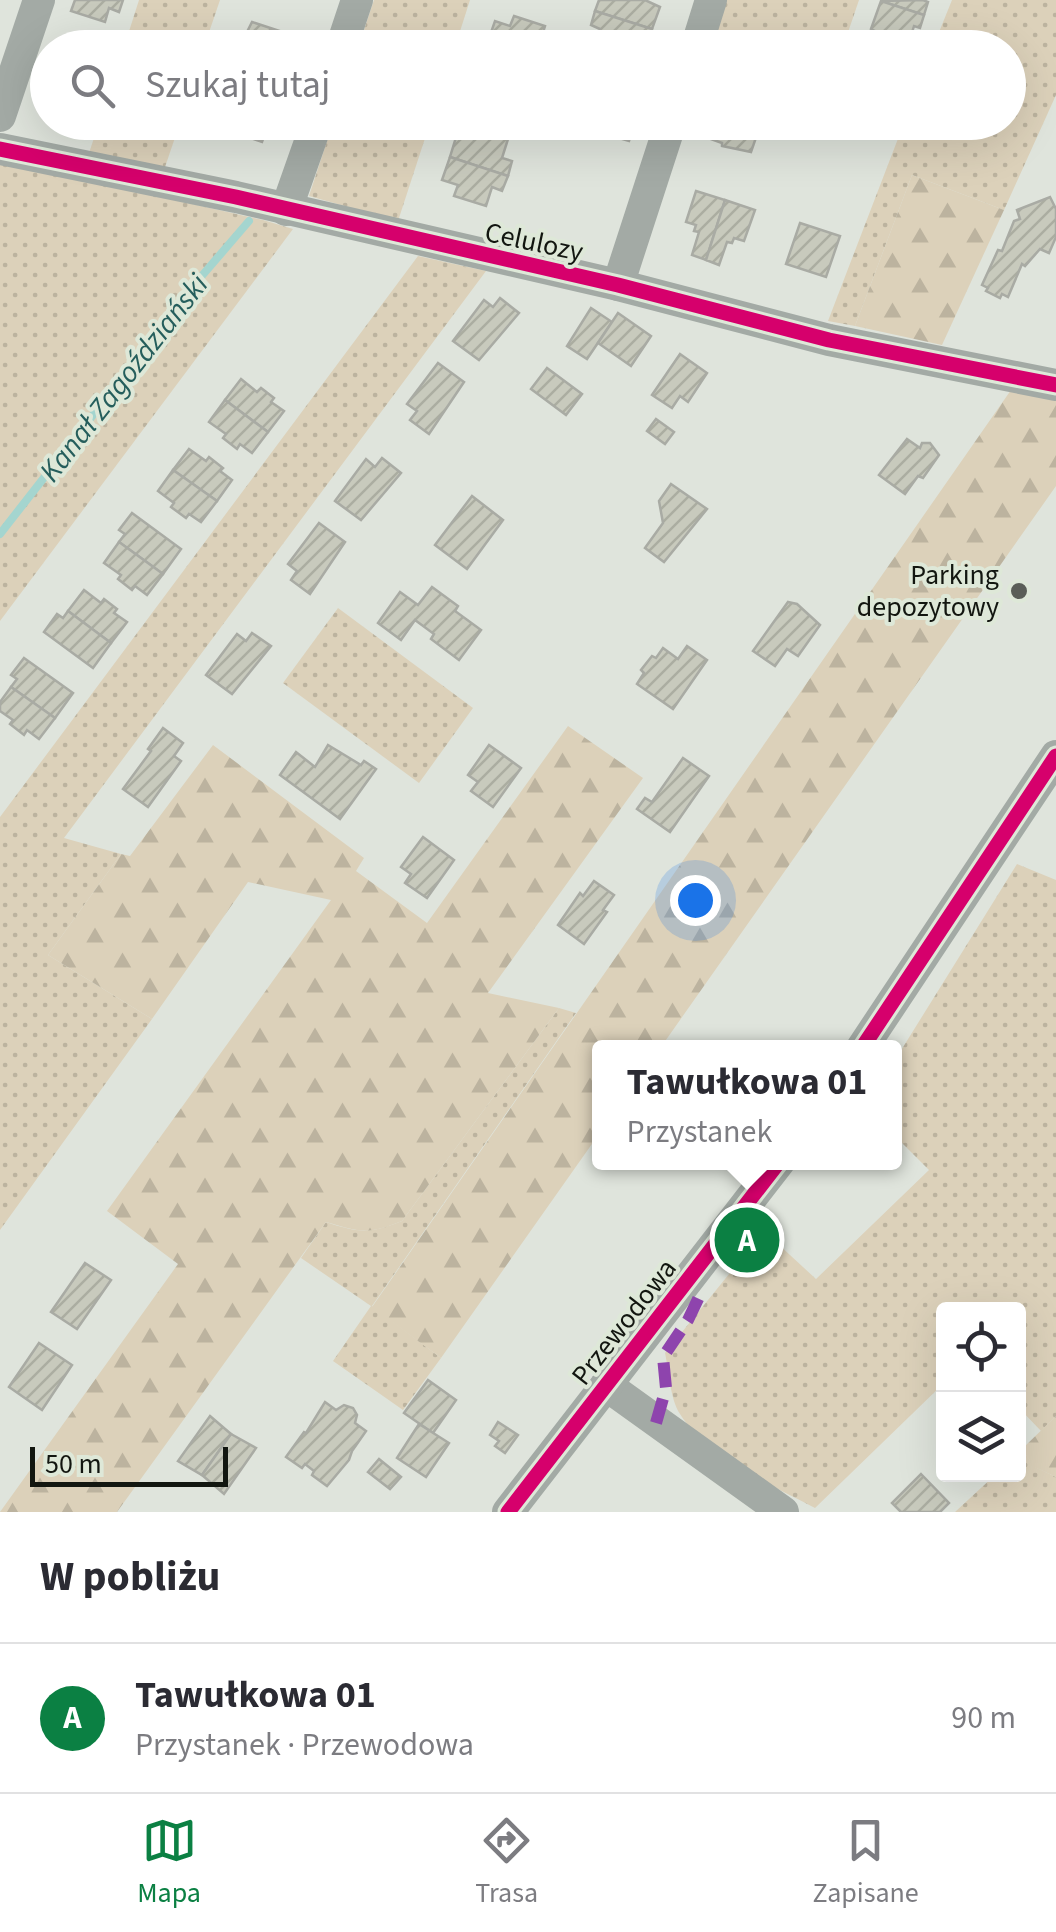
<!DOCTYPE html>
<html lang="pl">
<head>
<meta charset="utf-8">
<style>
  :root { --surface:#fff; --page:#f2f2f3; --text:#2b2b33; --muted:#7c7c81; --line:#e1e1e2; --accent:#0b8043 }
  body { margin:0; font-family:"Source Sans 3",sans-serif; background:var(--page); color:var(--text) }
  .controls { position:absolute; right:30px; bottom:30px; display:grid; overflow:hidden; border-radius:10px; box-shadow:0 10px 40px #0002 }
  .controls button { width:90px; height:90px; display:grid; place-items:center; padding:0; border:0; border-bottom:2px solid var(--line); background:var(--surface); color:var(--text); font:50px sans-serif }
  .scale { position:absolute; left:30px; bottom:25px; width:198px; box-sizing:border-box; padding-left:10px; border:5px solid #121610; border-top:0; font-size:28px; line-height:35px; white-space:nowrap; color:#121610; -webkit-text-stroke:8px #dee8d8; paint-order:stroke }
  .you { position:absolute; left:695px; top:900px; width:35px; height:35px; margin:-25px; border:8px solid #fff; border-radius:50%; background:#1a73e8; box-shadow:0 0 0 15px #1a73e833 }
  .badge { display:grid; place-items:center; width:65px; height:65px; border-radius:50%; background:var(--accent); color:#fff; font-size:32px; font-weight:700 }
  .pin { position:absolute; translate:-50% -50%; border:5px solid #fff; box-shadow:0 2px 10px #0006 }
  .popup { position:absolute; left:592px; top:1040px; width:310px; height:130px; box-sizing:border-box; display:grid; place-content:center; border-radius:10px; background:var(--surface); filter:drop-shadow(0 2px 8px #0005); font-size:32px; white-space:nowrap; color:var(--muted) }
  .popup b { font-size:38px; color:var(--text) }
  .popup::after { content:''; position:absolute; left:50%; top:100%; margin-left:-20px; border:20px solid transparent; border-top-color:var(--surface) }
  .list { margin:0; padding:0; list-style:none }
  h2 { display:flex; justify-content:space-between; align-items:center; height:130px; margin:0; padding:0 40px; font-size:42px }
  h2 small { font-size:32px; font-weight:400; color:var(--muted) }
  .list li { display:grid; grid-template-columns:65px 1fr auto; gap:30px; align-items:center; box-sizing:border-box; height:150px; padding:0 40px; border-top:2px solid var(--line) }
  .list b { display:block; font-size:38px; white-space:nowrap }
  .list p { margin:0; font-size:32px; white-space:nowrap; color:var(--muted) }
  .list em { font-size:32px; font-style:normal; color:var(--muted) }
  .icon { flex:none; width:55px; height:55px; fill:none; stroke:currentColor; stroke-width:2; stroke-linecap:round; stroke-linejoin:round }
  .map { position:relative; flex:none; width:1056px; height:1512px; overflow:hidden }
  .search { position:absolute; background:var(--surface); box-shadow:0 10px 40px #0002; left:30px; right:30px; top:30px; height:110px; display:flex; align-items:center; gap:25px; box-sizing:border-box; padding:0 35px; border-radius:55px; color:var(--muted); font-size:38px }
  .sheet { height:280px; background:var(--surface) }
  nav { display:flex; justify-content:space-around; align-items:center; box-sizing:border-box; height:140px; border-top:2px solid var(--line); background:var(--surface); font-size:28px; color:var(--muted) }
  nav a { display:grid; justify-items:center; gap:5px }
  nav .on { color:var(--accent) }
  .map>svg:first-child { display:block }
  .grass { fill:url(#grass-dots) }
  .forest { fill:url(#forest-firs) }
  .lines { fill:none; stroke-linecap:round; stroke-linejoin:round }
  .stream { stroke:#a4d5cf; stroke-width:8 }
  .building { fill:url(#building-hatch); stroke:#a9aba4; stroke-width:2.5 }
  .minor { stroke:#a3aaa5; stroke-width:32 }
  .quiet { stroke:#8e44ad; stroke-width:12; stroke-dasharray:25 12; stroke-linecap:butt }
  .cycleway-casing { stroke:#dee8d8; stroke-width:21 }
  .cycleway { stroke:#d6006c; stroke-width:15 }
  .poi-dot { fill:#5a5e57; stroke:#dee8d8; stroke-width:4 }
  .labels { text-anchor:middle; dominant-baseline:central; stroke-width:8; stroke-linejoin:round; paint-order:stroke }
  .street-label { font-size:28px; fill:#121610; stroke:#dee8d8 }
  .poi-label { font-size:28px; fill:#121610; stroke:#dee8d8; text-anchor:end }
  .water-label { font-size:30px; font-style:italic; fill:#255e5c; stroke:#dee8d8 }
</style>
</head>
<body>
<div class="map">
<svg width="1056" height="1512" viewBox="0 0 1056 1512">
  <defs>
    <pattern id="grass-dots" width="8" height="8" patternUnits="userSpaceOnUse" patternTransform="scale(2.5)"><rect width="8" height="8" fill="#dcd1ba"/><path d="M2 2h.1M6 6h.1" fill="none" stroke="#bcb39f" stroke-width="1.8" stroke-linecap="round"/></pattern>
    <pattern id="forest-firs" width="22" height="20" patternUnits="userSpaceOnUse" patternTransform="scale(2.5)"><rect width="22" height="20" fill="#dcd1ba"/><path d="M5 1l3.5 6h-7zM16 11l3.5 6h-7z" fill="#bcb39f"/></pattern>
    <pattern id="building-hatch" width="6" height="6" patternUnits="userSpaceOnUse" patternTransform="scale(2.5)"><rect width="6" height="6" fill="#c8cabd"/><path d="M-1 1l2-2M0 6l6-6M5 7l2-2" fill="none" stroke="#abada1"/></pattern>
  </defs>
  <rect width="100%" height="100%" fill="#dfe4dc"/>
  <g class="grass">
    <path d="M139,0H220L204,47H124Z"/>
    <path d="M374,0H470L455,47L358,48Z"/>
    <path d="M723,0H859L843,47L708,48Z"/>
    <path d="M952,0H1056V95L1004,210L912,175L855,326L828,321L904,123L1008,122V48L933,47Z"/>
    <path d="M99,123H180L165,167L88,156Z"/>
    <path d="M333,123H430L398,221L309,196Z"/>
    <path d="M0,160L263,220L293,229L0,621Z"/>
    <path d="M418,256L486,271L64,838L121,854L48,955L152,1019L0,1230V817Z"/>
    <path d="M338,608L473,708L419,783L283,683Z"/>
    <path d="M1017,864L1056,880V1416L1041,1431L1019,1408L1018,1310H944L943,1384L815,1508C774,1487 704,1454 680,1414C670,1399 669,1371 665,1353L764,1231L816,1279L929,1170L895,1136V1060Z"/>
    <path d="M559,1008L576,1013L372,1306L441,1358L403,1410L333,1361L371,1306L301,1258L326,1222C359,1233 369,1234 402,1221Z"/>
    <path d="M1022,1449L1035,1467L1056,1477V1512H955L995,1475L1018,1474L1019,1452Z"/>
  </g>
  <g class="forest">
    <path d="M912,175L1004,210L942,345L855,326Z"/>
    <path d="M1011,390L1056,401V486L661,1047L600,1048L599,1134L441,1358L372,1307Z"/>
    <path d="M568,726L643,778L488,993L559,1008L402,1221C368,1235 360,1232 326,1222L117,1512H0L178,1264L107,1211L331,900L248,882L152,1019L48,955L121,854L130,856L213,745L364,858L356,871L427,923Z"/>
    <path d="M1056,1416V1477L1034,1467L1022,1449Z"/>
  </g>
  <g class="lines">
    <path class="stream" d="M0,534L200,278L249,221"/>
  </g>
  <g class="building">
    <path d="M75,0H123L119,12L109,8L105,22L71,11Z"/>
    <path d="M599,0H645L660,7L652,29L595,11Z"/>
    <path d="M923,0L928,2L924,15L881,1Z"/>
    <path d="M881,1L924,15L920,28L914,26L909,42L898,38L897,42L871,29Z"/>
    <path d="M595,11L652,29L646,48L594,47L600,29L591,25Z"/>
    <path d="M514,16L545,26L539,45L548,48H498L487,44L495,21L510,26Z"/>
    <path d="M252,22L298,37L294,48H239Z"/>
    <path d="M222,122H269L262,142L220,127Z"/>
    <path d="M609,122H635L629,141L605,134Z"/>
    <path d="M713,122L761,123L751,152L722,146V143L708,138Z"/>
    <path d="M835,122H877L872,138L861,134L860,138L847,134L848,130L834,126Z"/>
    <path d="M476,129L508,139L502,158L512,161L508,176L450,157L457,134L473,139Z"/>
    <path d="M450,157L508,176L502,191L492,187L486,206L454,196L458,185L442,180Z"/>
    <path d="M696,191L725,200L706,260L692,255L699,232L694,231L696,225L686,222Z"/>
    <path d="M1050,197L1056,209V237L1049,253L1040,249L1025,266L1022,264L1008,297L1002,294L1000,298L986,291L988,288L982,285L998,250L1002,251L1014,221L1020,219L1017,210Z"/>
    <path d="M725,200L755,210L744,241L734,238L732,243L727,242L719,265L706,260Z"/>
    <path d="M800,223L840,236L826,277L786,264Z"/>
    <path d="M500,298L519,313L479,360L453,341L484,300L493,307Z"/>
    <path d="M591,308L612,322L587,359L567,346Z"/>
    <path d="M618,313L651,336L631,366L598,343Z"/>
    <path d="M680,354L707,373L688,402L680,396L672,408L652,395Z"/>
    <path d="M438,363L464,382L429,434L410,420L417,411L407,404Z"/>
    <path d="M547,368L582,394L566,415L531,389Z"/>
    <path d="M241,379L257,392L261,388L274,398L271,402L284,411L268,432L225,400Z"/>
    <path d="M225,400L268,432L252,453L240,444L237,449L223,438L226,434L209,422Z"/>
    <path d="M656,419L674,432L665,444L647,431Z"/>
    <path d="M907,439L920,448L922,443H930L939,455L923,478L918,476L905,494L879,475Z"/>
    <path d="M189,449L206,461L209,457L223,468L220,471L232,480L217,501L173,470Z"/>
    <path d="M382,458L401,473L361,520L335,501L366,459L375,467Z"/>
    <path d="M173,470L217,501L201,522L189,514L186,518L171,507L174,503L158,491Z"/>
    <path d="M671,484L707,509L664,562L645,548L663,523L659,501Z"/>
    <path d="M472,496L503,520L467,569L435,545Z"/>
    <path d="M132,513L181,549L163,574L119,542L125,534L119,530Z"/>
    <path d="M319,523L345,542L310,594L291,580L297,571L288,564Z"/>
    <path d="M119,542L163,574L147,595L135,586L132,590L118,579L121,575L104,563Z"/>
    <path d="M432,587L458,606L455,611L481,630L459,660L431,639L434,634L415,620L401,640L378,623L400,592L418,605Z"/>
    <path d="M84,590L101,603L104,599L117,609L114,613L127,622L111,643L68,611Z"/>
    <path d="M788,602L797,604L820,625L798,656L787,649L775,666L753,651Z"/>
    <path d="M68,611L111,643L93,668L44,632L57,614L63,618Z"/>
    <path d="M252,633L271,646L232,694L206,675L237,634L246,641Z"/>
    <path d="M687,646L707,660L673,709L637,684L644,673L641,670L652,656L656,658L663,648L678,659Z"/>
    <path d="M24,658L73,693L55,718L11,687L17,679L11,675Z"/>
    <path d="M11,687L55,718L39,739L27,730L24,735L10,724L13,720L0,711V702Z"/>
    <path d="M163,728L183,743L174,756L181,761L148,807L123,789L151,751L148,749Z"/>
    <path d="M328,745L361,765L364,761L376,769L340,819L280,775L296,752L315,767Z"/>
    <path d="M489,745L521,768L493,807L471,791L478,782L468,775Z"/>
    <path d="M683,758L709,776L670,832L637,809L645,798L652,802Z"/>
    <path d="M423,837L454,860L427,898L405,883L411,874L401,867Z"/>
    <path d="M594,881L614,895L603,910L607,912L584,944L558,925L580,893L583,896Z"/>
    <path d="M85,1263L111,1280L77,1329L51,1312Z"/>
    <path d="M39,1343L72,1365L42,1410L9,1387Z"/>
    <path d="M428,1380L456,1400L433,1433L404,1413Z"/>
    <path d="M325,1402L336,1410L344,1405L353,1408L357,1415L355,1423L366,1431L352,1451L349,1460L327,1486L312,1475L314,1471L305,1464L302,1468L286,1457L304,1432L306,1433Z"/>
    <path d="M210,1416L231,1434L202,1475L178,1461Z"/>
    <path d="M498,1422L518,1435L505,1453L495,1446L499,1441L490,1435Z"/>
    <path d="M419,1424L449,1443L426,1477L397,1458Z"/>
    <path d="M231,1434L256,1448L224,1494L202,1475Z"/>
    <path d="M379,1459L401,1477L390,1489L368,1472Z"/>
    <path d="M921,1474L949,1503L940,1512H901L892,1503Z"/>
  </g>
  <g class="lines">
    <g class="minor">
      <path d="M341,48L357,0"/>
      <path d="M696,48L711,0"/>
      <path d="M0,116L39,0"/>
      <path d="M0,149L236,197L618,285L829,340L1056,385"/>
      <path d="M286,210L317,122"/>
      <path d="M618,285L671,122"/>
      <path d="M862,1048L1056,756"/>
      <path d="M606,1385L783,1512"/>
      <path d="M508,1512L779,1162"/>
    </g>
    <path class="quiet" d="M656,1423L666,1388L663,1357L688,1320L699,1297"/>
    <defs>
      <g id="cycleway">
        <path d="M0,149L236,197L618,285L829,340L1056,385"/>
        <path d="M862,1048L1056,756"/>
        <path d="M508,1512L779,1162"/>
      </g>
    </defs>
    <use href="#cycleway" class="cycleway-casing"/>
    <use href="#cycleway" class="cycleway"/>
  </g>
  <circle class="poi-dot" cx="1019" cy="591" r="10"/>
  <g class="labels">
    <g class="street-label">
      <text transform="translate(534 242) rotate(12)">Celulozy</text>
      <text transform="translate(624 1322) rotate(-52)">Przewodowa</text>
    </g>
    <g class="poi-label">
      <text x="999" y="575">Parking<tspan x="999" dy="32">depozytowy</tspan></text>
    </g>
    <g class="water-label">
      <text transform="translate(124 378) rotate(-52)">Kanał Zagoździański</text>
    </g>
  </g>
</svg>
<div class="controls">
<button><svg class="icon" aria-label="locate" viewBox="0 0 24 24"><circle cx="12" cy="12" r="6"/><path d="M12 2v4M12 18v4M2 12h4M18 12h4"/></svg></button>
<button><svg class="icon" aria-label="layers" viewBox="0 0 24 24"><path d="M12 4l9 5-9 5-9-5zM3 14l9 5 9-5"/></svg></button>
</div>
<div class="scale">50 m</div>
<div class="you"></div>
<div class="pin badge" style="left:747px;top:1240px">A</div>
<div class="popup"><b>Tawułkowa 01</b>Przystanek</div>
<div class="search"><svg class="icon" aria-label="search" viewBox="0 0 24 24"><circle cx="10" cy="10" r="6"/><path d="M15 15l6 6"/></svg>Szukaj tutaj</div>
</div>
<section class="sheet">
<h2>W pobliżu<small></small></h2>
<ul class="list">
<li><span class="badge">A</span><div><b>Tawułkowa 01</b><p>Przystanek · Przewodowa</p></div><em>90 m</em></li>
</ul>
</section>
<nav>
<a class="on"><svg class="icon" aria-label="map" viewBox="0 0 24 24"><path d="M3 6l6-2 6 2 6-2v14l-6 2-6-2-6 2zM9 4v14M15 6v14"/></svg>Mapa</a>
<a><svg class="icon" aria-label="directions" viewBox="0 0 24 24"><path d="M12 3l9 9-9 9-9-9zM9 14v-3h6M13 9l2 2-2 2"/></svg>Trasa</a>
<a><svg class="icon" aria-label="saved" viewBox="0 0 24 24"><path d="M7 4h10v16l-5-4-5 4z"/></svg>Zapisane</a>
</nav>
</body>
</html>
